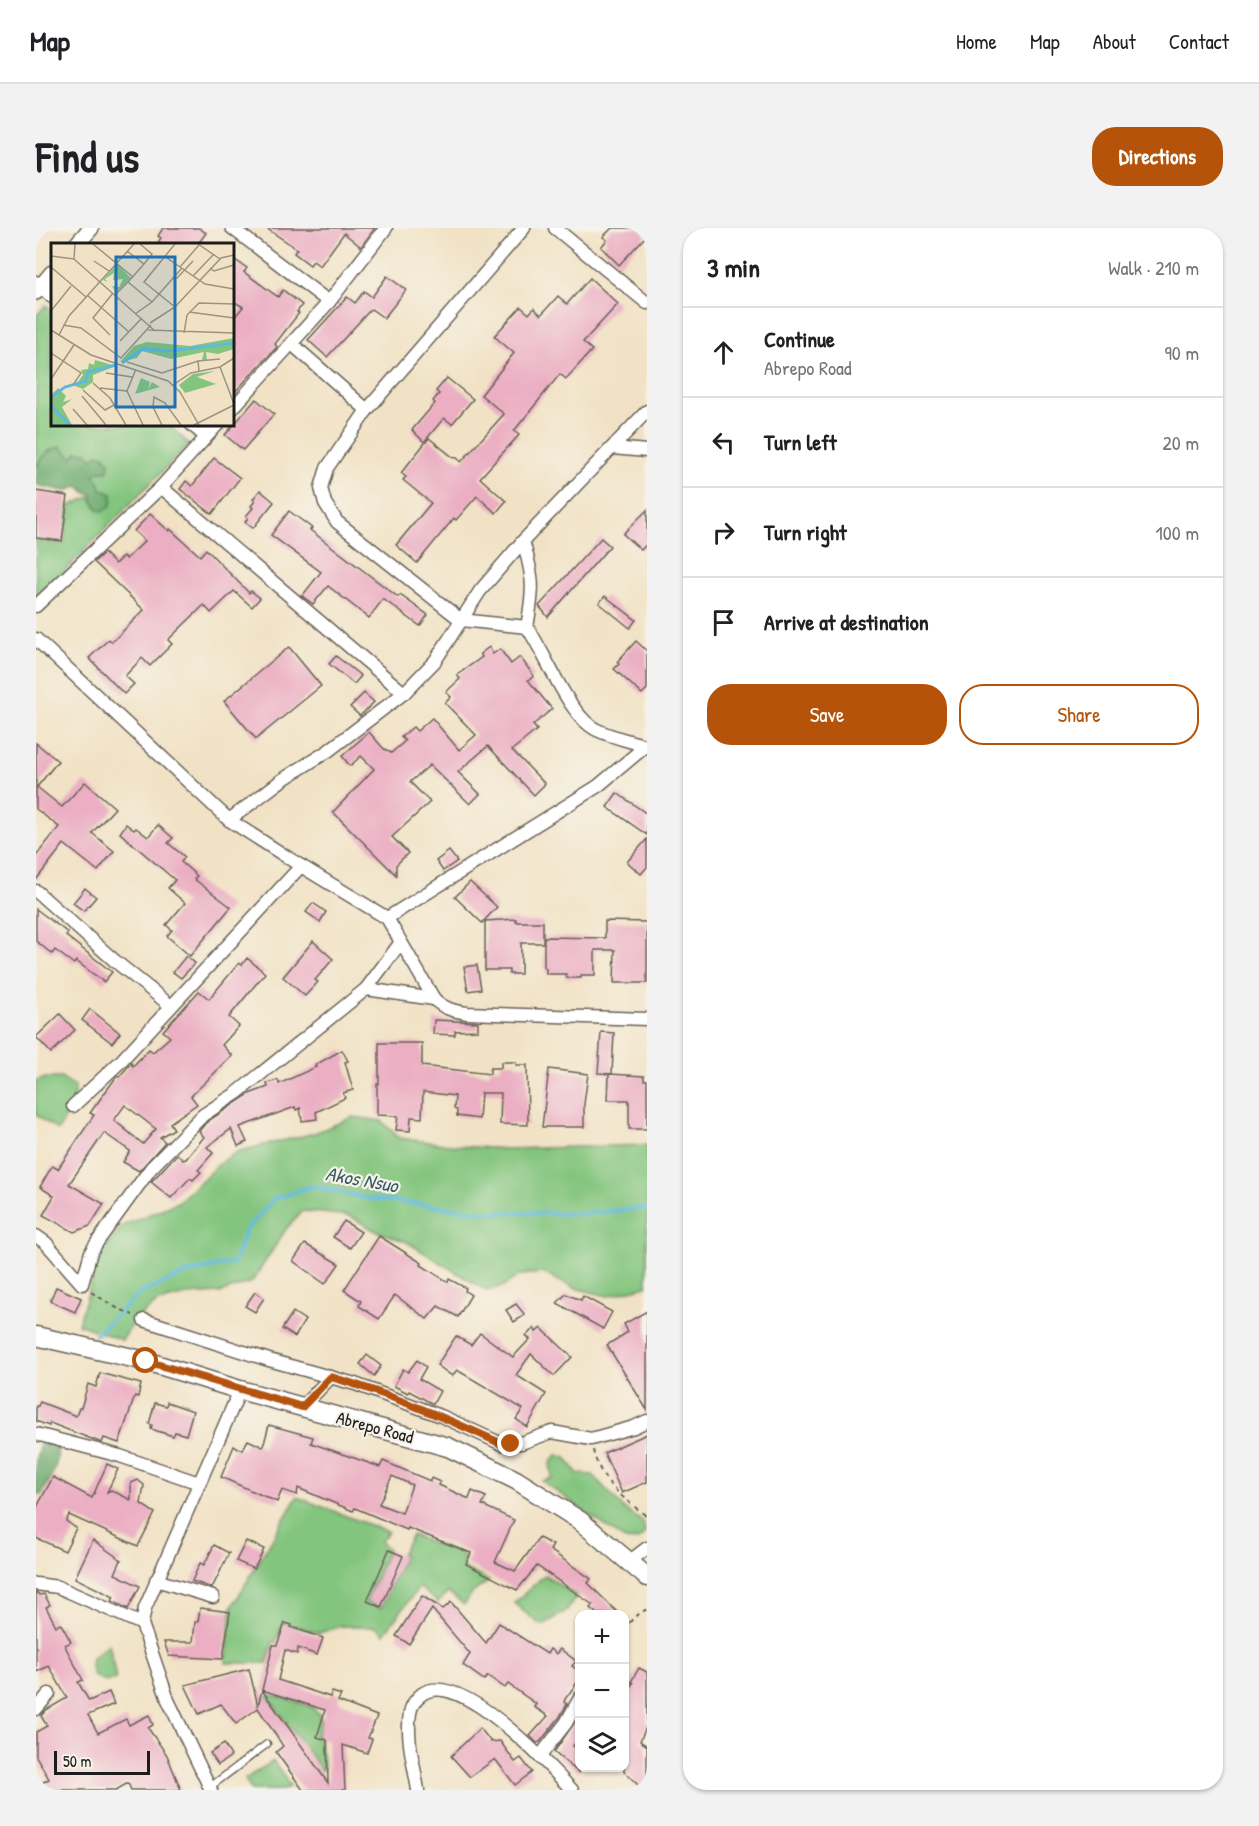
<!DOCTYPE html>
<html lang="en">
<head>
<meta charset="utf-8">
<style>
  :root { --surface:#fff; --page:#f2f2f2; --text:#202124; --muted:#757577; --line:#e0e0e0; --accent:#b45309 }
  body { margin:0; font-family:"Patrick Hand",sans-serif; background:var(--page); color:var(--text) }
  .controls { position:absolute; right:18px; bottom:18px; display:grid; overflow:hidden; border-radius:12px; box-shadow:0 2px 4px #0004 }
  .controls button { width:54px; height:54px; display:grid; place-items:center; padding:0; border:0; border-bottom:2px solid var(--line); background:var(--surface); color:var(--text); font:30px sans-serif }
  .scale { position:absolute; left:18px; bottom:15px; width:96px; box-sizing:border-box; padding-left:6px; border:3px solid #1c1c1c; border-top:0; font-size:16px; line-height:21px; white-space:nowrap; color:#1c1c1c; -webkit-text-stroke:4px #f7f3e8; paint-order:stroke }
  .stop { position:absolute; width:18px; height:18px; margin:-14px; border:4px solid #b45309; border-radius:50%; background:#fff }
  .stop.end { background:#b45309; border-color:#fff; box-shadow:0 2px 6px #0008 }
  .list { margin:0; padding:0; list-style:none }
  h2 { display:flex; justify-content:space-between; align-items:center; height:78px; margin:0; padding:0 24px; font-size:26px }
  h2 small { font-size:20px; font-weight:400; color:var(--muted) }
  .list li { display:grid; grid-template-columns:39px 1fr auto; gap:18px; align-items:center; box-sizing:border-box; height:90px; padding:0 24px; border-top:2px solid var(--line) }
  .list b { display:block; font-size:22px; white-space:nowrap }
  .list p { margin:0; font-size:20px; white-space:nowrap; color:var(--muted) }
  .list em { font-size:20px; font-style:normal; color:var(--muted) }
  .actions { display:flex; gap:12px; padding:18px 24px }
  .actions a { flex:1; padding:14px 0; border:2px solid var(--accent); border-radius:24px; text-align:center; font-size:21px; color:var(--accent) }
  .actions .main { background:var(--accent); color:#fff }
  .icon { flex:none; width:33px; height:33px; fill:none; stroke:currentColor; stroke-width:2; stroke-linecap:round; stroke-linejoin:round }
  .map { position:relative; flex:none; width:611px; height:1562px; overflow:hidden; border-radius:24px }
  header { display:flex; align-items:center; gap:36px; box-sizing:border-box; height:84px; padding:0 30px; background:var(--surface); border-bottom:2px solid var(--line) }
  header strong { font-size:28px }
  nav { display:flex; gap:33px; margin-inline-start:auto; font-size:21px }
  .intro { display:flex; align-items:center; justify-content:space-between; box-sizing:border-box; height:144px; padding:0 36px }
  h1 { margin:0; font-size:42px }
  .button { padding:15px 27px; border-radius:24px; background:var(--accent); color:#fff; font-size:21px; font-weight:700 }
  main { display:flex; gap:36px; padding:0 36px }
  aside { flex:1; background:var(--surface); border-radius:24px; box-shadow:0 2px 4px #0004 }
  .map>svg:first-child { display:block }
  .green { fill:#83c57e; stroke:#50704d; stroke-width:1.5 }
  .forest { fill:#6aaa6d; stroke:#436344; stroke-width:1.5 }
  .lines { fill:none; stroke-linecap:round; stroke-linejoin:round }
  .stream { stroke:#5fb9dc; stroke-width:4 }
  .building { fill:#ebaec3; fill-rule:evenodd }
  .service-casing { stroke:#676157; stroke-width:9 }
  .minor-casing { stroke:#676157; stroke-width:15 }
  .tertiary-casing { stroke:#676157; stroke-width:18 }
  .secondary-casing { stroke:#676157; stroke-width:21 }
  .path { stroke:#676157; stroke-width:2; stroke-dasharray:4.5 4.5; stroke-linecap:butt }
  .service { stroke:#fff; stroke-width:6 }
  .minor { stroke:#fff; stroke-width:12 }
  .tertiary { stroke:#fff; stroke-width:15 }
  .secondary { stroke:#fff; stroke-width:18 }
  .route { stroke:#b45309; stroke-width:8 }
  .labels { text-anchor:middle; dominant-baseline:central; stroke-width:4.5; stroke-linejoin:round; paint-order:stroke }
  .street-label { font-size:18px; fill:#1c1c1c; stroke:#f7f3e8 }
  .water-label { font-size:20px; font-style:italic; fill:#375b69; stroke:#f7f3e8 }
  .inset-river { fill:none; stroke:#5fb9dc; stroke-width:3 }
  .inset-road { fill:none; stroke:#9c9381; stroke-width:1.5 }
  .view { fill:#1f6fb2; fill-opacity:0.15; stroke:#1f6fb2; stroke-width:3 }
  .inset-edge { fill:none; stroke:#1c1c1c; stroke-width:3 }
</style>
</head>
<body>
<header>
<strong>Map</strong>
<nav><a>Home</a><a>Map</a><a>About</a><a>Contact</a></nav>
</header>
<div class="intro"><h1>Find us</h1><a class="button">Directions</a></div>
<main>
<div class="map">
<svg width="611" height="1562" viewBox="0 0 611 1562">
  <rect width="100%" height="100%" fill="#f7f3e8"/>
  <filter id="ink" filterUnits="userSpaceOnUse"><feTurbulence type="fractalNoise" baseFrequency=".0167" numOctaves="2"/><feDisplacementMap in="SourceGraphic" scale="12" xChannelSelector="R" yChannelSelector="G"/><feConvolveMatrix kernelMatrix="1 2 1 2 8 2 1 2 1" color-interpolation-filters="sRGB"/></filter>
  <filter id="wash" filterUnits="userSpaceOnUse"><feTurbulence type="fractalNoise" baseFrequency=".008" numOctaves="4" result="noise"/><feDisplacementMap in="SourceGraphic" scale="24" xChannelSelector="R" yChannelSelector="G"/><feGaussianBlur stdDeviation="1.35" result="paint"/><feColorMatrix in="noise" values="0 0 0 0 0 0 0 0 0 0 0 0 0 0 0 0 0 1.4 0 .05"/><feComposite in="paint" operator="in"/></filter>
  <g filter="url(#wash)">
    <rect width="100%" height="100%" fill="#f1e2c5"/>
    <g class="green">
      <path d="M10,77L16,83V196L133,197L153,216L0,372V312L28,316L33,278L54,269L62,281C64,268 68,258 58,247L62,243L51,224H41L36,230L25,219C11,221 7,228 0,239V88Z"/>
      <path d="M10,850H25L39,858C39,871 30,893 21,902L0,886V852Z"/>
      <path d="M317,889L346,893L363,910L422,918L471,921L611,917V1058L572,1068L538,1060L507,1045L484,1047L466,1059L449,1062L371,1014L338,1002L314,988L267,983L250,1001L216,1054L184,1065L150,1067L122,1074L100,1091L86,1112L42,1096L63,1030L86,998L142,974L185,934L203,923L279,905Z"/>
      <path d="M521,1227L530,1230L542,1246L557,1247L589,1282L607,1294L609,1304C604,1314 599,1313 589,1312L506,1253L516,1250L514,1235Z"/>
      <path d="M261,1269L352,1304L344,1314L352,1321L330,1374L345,1380L368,1328L365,1326L376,1307L429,1328L426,1339L453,1353L436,1365L428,1377L412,1364L402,1375L383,1359L348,1406L340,1399L305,1398L283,1405L247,1395L240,1414H237L231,1435H190L196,1379Z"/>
      <path d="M509,1347L541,1368L530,1383L507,1397L503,1396L478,1375Z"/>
      <path d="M73,1416L80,1451L70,1454L58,1448L55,1439L56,1430Z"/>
      <path d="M235,1467L276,1479L284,1487L285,1492L280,1509L283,1511L288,1538L286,1543L232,1469Z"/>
      <path d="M237,1533L254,1558L247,1562H215L209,1551Z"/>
    </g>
    <g class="forest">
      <path d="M25,219L36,230L41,224H51L57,231L61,226L68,227L73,234L72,243H63L58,247L63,253L65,261L76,266C77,275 75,279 67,283L62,281L57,273L56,266L49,264L43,258L29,263L0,257C0,237 3,223 25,219Z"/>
      <path d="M4,1215L21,1217C24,1237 14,1251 5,1267L0,1265V1231Z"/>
    </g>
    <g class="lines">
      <path class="stream" d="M59,1107L103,1066L149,1046L199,1034L209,1003L238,971L276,958L329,970L451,984L541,986L611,980"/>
    </g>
    <g id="blocks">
      <g class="building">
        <path d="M127,0H163L170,5L162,16H121L125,10L122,8Z"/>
        <path d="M230,0H339L325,19L308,5L284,38L277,33L274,37L258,25L261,21Z"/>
        <path d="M576,0H602L610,8L583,37L565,19L571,12L567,9Z"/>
        <path d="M196,30L211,40L208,44L242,69L247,62L266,77L261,84L263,85L239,116L241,119L196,167V92L207,79L196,72Z"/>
        <path d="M351,48L370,62L348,90L335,81L291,129L272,112L311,69L319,75L328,63L336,69Z"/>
        <path d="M554,50L582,76L547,114L556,122L530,151L524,146L478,203L483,207L444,250L470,273L460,285L441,268L420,292L418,290L381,335L360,317L395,275L367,252L370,249L365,245L393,210L418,230L420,229L425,234L468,186L445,167L478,125L458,108L485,79L493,86L498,80L505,87L522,68L531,76Z"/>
        <path d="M411,150L437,171L416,196L408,190L388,214L376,202L399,175L397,173L403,166L400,163Z"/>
        <path d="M220,171L238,186L207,222L189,207Z"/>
        <path d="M178,230L204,250L176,286L144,261L150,253L156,258Z"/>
        <path d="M224,262L238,274L217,300L209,294L212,290L210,288L217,280L215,278L219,273L217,271Z"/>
        <path d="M0,263L32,268L26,313L0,310Z"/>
        <path d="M611,282V316L605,322L587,306Z"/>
        <path d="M253,283L276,300L274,302L362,369L364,367L392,387L384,398L347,371L333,390L292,358L277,376L266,368L285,344L235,307Z"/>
        <path d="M114,286L133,303L134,301L164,328L170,321L213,365L215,363L224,370L216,379L198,363L175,385L168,377L132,412L136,416L114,438L106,430L89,448L98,456L88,466L53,430L73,411L76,414L108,382L58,334L68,325L79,336L87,328L90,331L109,313L98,303Z"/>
        <path d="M565,310L574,318L512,389L503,378Z"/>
        <path d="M569,368L600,392L594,400L563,375Z"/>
        <path d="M600,413L611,423V461L606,466L578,441L583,436L581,434Z"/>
        <path d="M253,419L285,458L220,511L188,473Z"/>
        <path d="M453,419L457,426L464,421L475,436L484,429L498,448L492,452L516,481L497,497L501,502L476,522L509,556L498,567L452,518L422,544L444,566L434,576L394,537L374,554L394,574L356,609L372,625L360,637V647L297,584L338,541L325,528L314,538L306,528L333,504L348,521L355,525L369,513L365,509L377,499L381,503L396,490L423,522L440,507L409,475L415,469L410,464L424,451L421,447L446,429L444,426Z"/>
        <path d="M300,428L325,448L318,456L293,436Z"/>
        <path d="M328,465L338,474L324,488L314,479Z"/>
        <path d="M0,515L22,533L1,559L26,579L49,554L79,580L56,605L78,623L62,643L28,616L0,652V628L23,599L0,581Z"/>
        <path d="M581,565L611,586V607L571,579Z"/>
        <path d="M90,596L98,602L100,600L112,609L122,597L137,610L132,615L149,629L145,634L161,648L158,651L195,679L154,728L131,708L136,702L130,697L149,675L132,660L139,652L84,605Z"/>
        <path d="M611,611V639L605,646L591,634Z"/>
        <path d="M413,623L421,633L407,643L400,633Z"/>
        <path d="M434,654L461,679L446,695L419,669Z"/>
        <path d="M49,660L60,669L48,683L37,675Z"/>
        <path d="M277,675L290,684L284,694L270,684Z"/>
        <path d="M0,681L32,705L30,708L76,744L68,754L40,733L38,736L19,722L16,726L0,713Z"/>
        <path d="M480,691V694H507V715H485V746H473V742H449V693Z"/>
        <path d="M569,693L611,694V755H578L579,722H559V747H545V750H530V746H510V740H508V709L569,710Z"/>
        <path d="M277,713L297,731L279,752L282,754L269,768L247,749Z"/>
        <path d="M150,728L159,735L145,750L137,744Z"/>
        <path d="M211,730L229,745L193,789L203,798L186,817L196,828L155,868L161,876L134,895L138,901L124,909L129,914L103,943L87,934L94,923L68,905L33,956L68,976L54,998L38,1004L7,987L18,968L4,959L16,938L22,941L58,887L54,885L81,848L83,849L95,835L97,838L113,821L117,824L134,809L127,803L163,763L173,771L203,735L206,737ZM89,877L120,901L107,916L78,892Z"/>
        <path d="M441,737L445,761L432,763L428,739Z"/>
        <path d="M54,781L84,805L76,815L46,792Z"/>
        <path d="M24,786L39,802L15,825L0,809Z"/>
        <path d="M398,792L442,794V802L419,803V807L397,806Z"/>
        <path d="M565,804L578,805L576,846L562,845Z"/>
        <path d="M343,815H386V838L454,846V840H465V834H480V837H491L492,897L464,896L465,865H445L443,891L421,888V882L418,881L419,868L387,864L386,890L375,889L374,903L360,902L362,888L341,887V856H343Z"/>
        <path d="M306,822L312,833L309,834L317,862L307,865L309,870L280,884L281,891L266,893L264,880L260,882L259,879L204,899L211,914L202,918L195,901L171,919L177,925L162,942L165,944L157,952L154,950L135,970L115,954L141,926L147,932L150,931L168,909L163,903L172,893L213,866L232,859L231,855L242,852L243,856L280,839L279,837Z"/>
        <path d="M513,841L552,846L548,876V899H506Z"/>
        <path d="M573,846L608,848V852H611V901H593V872H572Z"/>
        <path d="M308,993L325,1004L314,1020L297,1009Z"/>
        <path d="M343,1008L386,1035L385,1037L412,1054L413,1051L430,1060L429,1063L435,1067L422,1089L402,1078L391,1091L359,1067L343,1091L323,1078L325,1073L308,1062Z"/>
        <path d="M269,1016L303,1036L289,1056L257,1033Z"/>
        <path d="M20,1059L45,1070L39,1084L14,1073Z"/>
        <path d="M219,1064L228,1070L219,1084L209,1078Z"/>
        <path d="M530,1066L545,1072L547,1068L576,1084L567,1101L521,1075Z"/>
        <path d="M480,1076L489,1087L478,1094L470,1082Z"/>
        <path d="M611,1083V1182L571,1117L592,1104L588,1096Z"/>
        <path d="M257,1084L269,1092L259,1109L246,1101Z"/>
        <path d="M498,1100L500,1104L505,1100L536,1129L518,1148L495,1126L480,1147L510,1166L491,1199L480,1191L487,1181L421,1142L416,1148L401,1137L420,1108L435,1117L444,1105L477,1129L494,1111L490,1108Z"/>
        <path d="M331,1127L345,1138L338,1148L324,1136Z"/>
        <path d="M381,1132L390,1139L383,1151L404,1163L397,1176L373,1163L372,1165L358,1158L367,1141L372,1144Z"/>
        <path d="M64,1145L105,1156L102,1169L99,1168L83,1215L68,1210L66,1215L14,1195L13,1198L0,1193V1178H2L4,1174L40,1188L43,1180H45L52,1156L60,1159Z"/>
        <path d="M131,1174L157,1183L150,1207L139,1204L137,1208L115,1201L116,1197L113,1196L119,1175L130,1178Z"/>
        <path d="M233,1197L277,1209L275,1215L344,1239L347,1233L394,1253L395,1250L404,1254L403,1257L433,1271L436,1263L450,1269L446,1277L478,1292L459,1334L479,1343L503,1310L517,1317L514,1322L555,1351L552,1355L583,1386H561L554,1380L557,1377L501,1338L481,1362L430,1336L435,1325L372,1300L371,1302L319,1280L317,1283L262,1260L261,1267L246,1262L241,1274L185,1249L198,1218L206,1222L212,1212L227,1219ZM356,1248L376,1257L366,1285L343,1276Z"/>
        <path d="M611,1206V1254L586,1265L568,1225Z"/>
        <path d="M71,1236L82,1241L71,1264L75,1262L95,1272V1255L102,1252L108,1257L105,1276L119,1285L102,1318L33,1287L30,1293L40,1300L29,1323L0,1310V1281L17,1249L56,1270Z"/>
        <path d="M57,1312L85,1332L79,1346L104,1358L92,1381L76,1373L78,1369L39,1350Z"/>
        <path d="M210,1313L228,1321L218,1341L200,1333Z"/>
        <path d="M178,1317L193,1325L176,1360L156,1353L164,1335L168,1337Z"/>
        <path d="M353,1322L367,1328L345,1379L331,1373Z"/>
        <path d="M0,1364L4,1367L8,1366L14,1377L10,1379L20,1398L25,1396L35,1414L29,1417L31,1422L47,1452L42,1454L53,1473L73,1464L78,1476L52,1487L62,1505L90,1491L93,1497L113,1487L117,1497L112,1500L131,1527L145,1562H95L92,1555L80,1562H0V1558L13,1551L0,1528V1504L11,1498L5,1488L10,1482L31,1470L13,1438L0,1444Z"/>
        <path d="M386,1368L407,1381L415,1374L450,1415L463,1395L511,1426L514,1421L520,1426L524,1421L540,1433L536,1438L543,1443V1452L529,1471L528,1474L531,1476L523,1490L504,1514L501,1515L494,1508L512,1488L498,1479L500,1476L472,1456L469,1460L452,1448L448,1452L427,1437L434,1426L396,1381L373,1416L360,1408Z"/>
        <path d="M164,1380L194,1384L187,1431L133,1428L128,1414H157L159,1394H162Z"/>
        <path d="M249,1395L256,1397L255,1399L287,1410L281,1427L262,1420L261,1426L249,1422L242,1452L294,1469L296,1464L305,1467L302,1473L341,1488L332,1510L336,1511L331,1525L307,1517L309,1562H267L240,1524L247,1518L222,1480L200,1496L185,1476L163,1486L149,1457L213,1441L222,1478L226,1462L292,1555L291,1512L281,1509L289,1482L226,1462L237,1417H241Z"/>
        <path d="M603,1440L611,1444V1497L604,1513L611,1518V1562L605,1556L603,1558L588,1543V1467L597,1455L595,1454Z"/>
        <path d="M543,1488V1510L537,1518L543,1523V1545L518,1524Z"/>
        <path d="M444,1500L455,1514L464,1513L479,1534L485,1530L496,1544L479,1557L459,1531L434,1549L415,1528Z"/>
        <path d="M188,1516L195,1528L182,1537L174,1525Z"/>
      </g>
    </g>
  </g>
  <g filter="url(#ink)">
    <use href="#blocks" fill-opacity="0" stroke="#676157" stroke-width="1.5"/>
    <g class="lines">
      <defs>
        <path id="service" d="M174,1559L231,1516"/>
        <g id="minor">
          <path d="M196,0L293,74L350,0"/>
          <path d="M488,0L331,182L291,240L285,260L289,275L301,294L425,392L491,399C510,426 533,489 561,502C576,509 594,513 610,518"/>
          <path d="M519,0L611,75"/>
          <path d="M0,54L16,69"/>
          <path d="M256,116L331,182"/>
          <path d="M196,181L293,74"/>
          <path d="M155,196L170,209"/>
          <path d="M576,220L611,223"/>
          <path d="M125,259L182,196"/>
          <path d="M487,313C498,351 498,360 491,399"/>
          <path d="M0,378L125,259L368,465"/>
          <path d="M0,411L193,592L265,638L351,690L398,771C408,781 418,783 431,785L611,791"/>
          <path d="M193,592L246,552L292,523L368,465L399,433L444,363L487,313L611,183"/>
          <path d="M0,663L79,733L135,778"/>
          <path d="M351,690L562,558L611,517"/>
          <path d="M330,761L398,771"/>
          <path d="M37,878L84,834L265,638"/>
          <path d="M0,1008L10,1015L46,1056L55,1024L62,1013L115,940L167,887L201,865L330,761L365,714"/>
          <path d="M108,1092L233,1132L319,1156L405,1188L466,1216L485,1215L516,1204L555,1211L598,1199L611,1193"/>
          <path d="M266,1179L295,1149"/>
          <path d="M0,1206L84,1228L163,1255"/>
          <path d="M594,1333L611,1320"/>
          <path d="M120,1352L177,1369"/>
          <path d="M0,1356L22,1359L106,1396"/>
          <path d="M0,1481L13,1466"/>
          <path d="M505,1527L530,1495L544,1470"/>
          <path d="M175,1562L132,1472L106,1396L109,1380L204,1162"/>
          <path d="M382,1562C378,1537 370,1510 374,1485C375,1478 380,1470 386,1466C423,1440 512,1536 536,1562"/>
        </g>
        <g id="tertiary">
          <path d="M41,16L55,0"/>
          <path d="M0,64L16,45"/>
        </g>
        <path id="secondary" d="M0,1108L110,1133L204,1162L412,1219L480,1252L543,1292L611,1349"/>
      </defs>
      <use href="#service" class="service-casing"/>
      <use href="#minor" class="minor-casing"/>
      <use href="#tertiary" class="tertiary-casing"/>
      <use href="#secondary" class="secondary-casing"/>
      <g class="path">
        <path d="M55,1064L79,1079L97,1087"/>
        <path d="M557,1222C564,1253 585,1268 609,1287L611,1291"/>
        <path d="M588,1402L598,1389L611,1381"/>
      </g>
      <use href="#service" class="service"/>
      <use href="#minor" class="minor"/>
      <use href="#tertiary" class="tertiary"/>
      <use href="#secondary" class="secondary"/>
    </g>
  </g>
  <g class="lines" filter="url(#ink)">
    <path class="route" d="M110,1133L266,1179L295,1149C354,1166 410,1190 466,1216H475"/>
  </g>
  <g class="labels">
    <g class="street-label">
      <text transform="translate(339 1199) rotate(15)">Abrepo Road</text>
    </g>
    <g class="water-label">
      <text transform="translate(326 951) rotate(10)">Akos Nsuo</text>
    </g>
  </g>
  <g transform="translate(15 15)">
    <rect width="183" height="183" fill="#f1e2c5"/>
    <path d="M66,21L80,35L65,50L61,43L68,44L72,36L62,37L63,30L54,36L57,39L52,37ZM183,95V106L167,111L155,109L156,117H151L153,109L120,116L91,108L86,115L69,119L83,103L96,99L139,103ZM44,117L65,123L42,132V139L32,146L24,143L32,132L30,127L37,126L38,120L43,122ZM164,128L146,134L165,141L134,150L128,142L142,131ZM90,135L99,139L97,146L101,139L109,144L84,151ZM7,145L15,153L12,159L21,156L11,164L21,182H0V152Z" fill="#83c57e"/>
    <path class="inset-river" d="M71,120L92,106L117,108L183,100M0,154L14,144L35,138L37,129L65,122M0,163L19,182"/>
    <path class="inset-road" d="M24,1L23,16L104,88M42,1L82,34M124,1L93,39L124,64M147,1L169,16M76,8L93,21L101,11L89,1M0,13L23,16M113,13L154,41L183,46M43,18L58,28M0,24L35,54M129,24L148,2M159,25L163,28L183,22M142,33L163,11M121,35H126L142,18M77,39L93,21M36,52L78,89M64,52L77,39L101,59M0,68L20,43M138,69L183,75M84,71L101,59L131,25M99,80L124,64L170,15L183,12M12,82L30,85L70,115L100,82M0,87L40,112L117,138L129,149L148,182M97,87L183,90M133,90L136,72L148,60L183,61M8,92L18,73L83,1M59,92L42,75L62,50M69,98L91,75M0,110L30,130L22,142M147,118L169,116M76,119L111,130L147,118L148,128M169,124L183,161M85,126L76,148L92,182M55,130L81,134M0,136L23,102M42,140L59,155L75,182M122,142L140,130L169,124L183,115M49,145L76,148M32,147L54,167L63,162M31,153L55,182M22,166L36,182M111,182L102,164L103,154L114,160L130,182M143,182L183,162"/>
    <path class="view" d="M65,14H124V164H65Z"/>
    <rect width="183" height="183" class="inset-edge"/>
  </g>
</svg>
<div class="controls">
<button>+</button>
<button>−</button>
<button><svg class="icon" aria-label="layers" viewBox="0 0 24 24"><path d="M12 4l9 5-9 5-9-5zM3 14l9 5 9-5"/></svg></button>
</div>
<div class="scale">50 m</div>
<div class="stop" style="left:110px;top:1133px"></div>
<div class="stop end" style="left:475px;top:1216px"></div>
</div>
<aside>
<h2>3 min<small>Walk · 210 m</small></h2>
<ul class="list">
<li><svg class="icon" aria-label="ahead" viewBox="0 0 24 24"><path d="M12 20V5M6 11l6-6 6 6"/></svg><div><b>Continue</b><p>Abrepo Road</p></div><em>90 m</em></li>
<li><svg class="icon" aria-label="left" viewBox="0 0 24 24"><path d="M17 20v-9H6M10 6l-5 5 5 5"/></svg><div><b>Turn left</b></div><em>20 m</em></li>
<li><svg class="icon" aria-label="right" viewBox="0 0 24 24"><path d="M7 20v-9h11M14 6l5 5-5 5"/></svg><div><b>Turn right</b></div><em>100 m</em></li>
<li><svg class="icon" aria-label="arrive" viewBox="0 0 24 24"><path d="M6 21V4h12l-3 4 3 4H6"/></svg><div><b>Arrive at destination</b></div></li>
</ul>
<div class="actions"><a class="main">Save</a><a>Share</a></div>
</aside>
</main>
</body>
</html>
